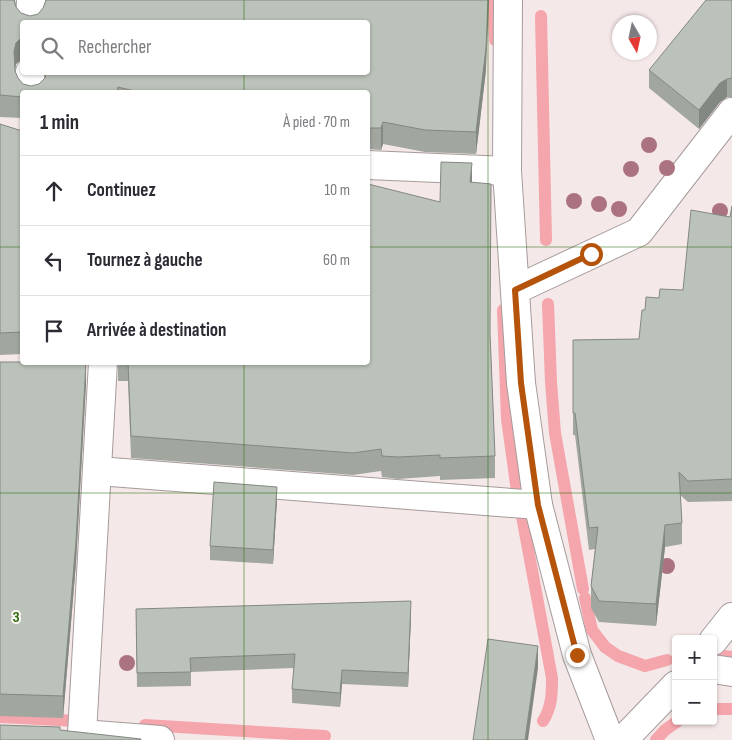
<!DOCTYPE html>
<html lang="fr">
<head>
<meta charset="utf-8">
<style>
  :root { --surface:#fff; --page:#f2f2f3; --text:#2b2b33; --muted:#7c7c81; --line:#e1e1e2 }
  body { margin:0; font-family:"Sofia Sans Condensed",sans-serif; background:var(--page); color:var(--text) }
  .controls { position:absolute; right:15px; bottom:15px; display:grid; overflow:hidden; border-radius:5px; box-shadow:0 1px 4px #0004 }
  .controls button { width:45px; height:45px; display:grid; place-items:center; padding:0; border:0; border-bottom:1px solid var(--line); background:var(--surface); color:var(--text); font:25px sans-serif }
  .compass { position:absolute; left:612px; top:15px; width:45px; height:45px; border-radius:50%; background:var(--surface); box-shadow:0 1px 4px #0004; rotate:171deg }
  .stop { position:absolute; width:15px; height:15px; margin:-11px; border:4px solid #b45309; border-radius:50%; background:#fff }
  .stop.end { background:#b45309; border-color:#fff; box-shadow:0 1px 5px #0008 }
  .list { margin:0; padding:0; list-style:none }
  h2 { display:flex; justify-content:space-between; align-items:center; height:65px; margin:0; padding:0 20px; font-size:21px }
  h2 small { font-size:16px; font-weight:400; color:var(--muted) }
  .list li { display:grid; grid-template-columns:32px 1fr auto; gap:15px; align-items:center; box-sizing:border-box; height:70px; padding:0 20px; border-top:1px solid var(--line) }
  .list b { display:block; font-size:19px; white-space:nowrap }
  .list em { font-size:16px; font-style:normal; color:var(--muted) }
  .icon { flex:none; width:28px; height:28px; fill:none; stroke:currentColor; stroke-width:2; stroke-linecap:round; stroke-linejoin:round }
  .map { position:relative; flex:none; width:732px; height:740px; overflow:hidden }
  .search { position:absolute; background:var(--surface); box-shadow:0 1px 4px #0004; left:20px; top:20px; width:350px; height:55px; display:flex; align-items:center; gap:12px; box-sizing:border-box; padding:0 18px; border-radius:5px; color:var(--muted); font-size:19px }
  .panel { position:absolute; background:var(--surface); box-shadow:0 1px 4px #0004; left:20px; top:90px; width:350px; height:275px; border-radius:5px }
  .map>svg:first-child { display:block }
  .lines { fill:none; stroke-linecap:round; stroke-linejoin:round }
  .stream { stroke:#f5a5ac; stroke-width:12 }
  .minor-casing { stroke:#a69b9b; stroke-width:30 }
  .minor { stroke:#fff; stroke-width:28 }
  .tree { fill:#ab737f }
  .wall { fill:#a1a79f; fill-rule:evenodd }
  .shaded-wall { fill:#838882 }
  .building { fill:#bbc2b9; stroke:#838882; fill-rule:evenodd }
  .route { stroke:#b45309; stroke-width:6 }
  .grid { fill:none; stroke:#2d700b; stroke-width:1; stroke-opacity:0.55 }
  .grid-label { font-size:16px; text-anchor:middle; font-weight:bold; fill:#2d700b; stroke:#fef7f7; stroke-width:4; stroke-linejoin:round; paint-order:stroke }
</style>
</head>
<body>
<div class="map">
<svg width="732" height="740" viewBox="0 0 732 740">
  <rect width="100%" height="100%" fill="#f5e8e9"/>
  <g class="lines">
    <g class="stream">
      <path d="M493,0L495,40"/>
      <path d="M541,16L546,240"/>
      <path d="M548,304L551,382L555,433L583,589"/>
      <path d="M503,310L507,419L518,499"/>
      <path d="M521,511L552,678C552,693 552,707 543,721"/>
      <path d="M585,598L592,630L605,647L618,656L645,666L667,660"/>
      <path d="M724,656L732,657"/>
      <path d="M713,709H732"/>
      <path d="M0,717L77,721"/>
      <path d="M145,725L325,736"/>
      <path d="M656,740L665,730L678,721"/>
    </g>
    <defs>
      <g id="minor">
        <path d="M508,0L507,171L521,383L538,505L577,655L610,740"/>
        <path d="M30,22L31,0"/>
        <path d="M30,72L31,92"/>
        <path d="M368,165L507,171"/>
        <path d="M515,290L639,232L732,112"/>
        <path d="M98,471L538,505"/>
        <path d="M713,641L732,617"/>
        <path d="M713,669L732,672"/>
        <path d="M82,734L103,362"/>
        <path d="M82,734L160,740"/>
        <path d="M623,740L676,685"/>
      </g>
    </defs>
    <use href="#minor" class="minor-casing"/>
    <use href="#minor" class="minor"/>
  </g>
  <g class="tree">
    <circle cx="649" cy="145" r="8"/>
    <circle cx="667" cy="168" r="8"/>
    <circle cx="631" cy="169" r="8"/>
    <circle cx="574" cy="201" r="8"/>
    <circle cx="599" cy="204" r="8"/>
    <circle cx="619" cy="209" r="8"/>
    <circle cx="720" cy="211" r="8"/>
    <circle cx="667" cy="566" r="8"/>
    <circle cx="127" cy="663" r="8"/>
  </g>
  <g class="wall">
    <path d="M0,0H15L16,7L21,13L30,16L486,70L476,154L425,152L383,144L381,150L369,149L368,92H22V118L0,117ZM22,22L368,72L31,86L23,84L18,78L15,71L16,64L22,59Z"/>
    <path d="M732,0V97H727L720,102L699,129L649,88V70Z"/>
    <path d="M0,124L22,131V354L0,355Z"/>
    <path d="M472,182L490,335L495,456V478L440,480V476L398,479L382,477L381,471L353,475L131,458L128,381H118V362H368L440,202Z"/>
    <path d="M732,206V501L688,502L680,495L682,523V544L665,547L656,626L599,622L591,608V586L595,549L589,550L575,435H573V340L639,339L645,310L659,298L683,290L730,217Z"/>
    <path d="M0,362L86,383L76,563L63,718L0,716Z"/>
    <path d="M277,500L273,564L210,560V546Z"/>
    <path d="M136,609L411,615L408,687L342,684L340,707L292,703V689L294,668L191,672V686L137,687Z"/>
  </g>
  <g class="shaded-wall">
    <path d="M488,0H489L486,70L476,154V132Z"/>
    <path d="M22,37V59L16,64L14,72V51L16,43Z"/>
    <path d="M727,79V97L720,102L699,129V110L720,83Z"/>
    <path d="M383,122V144L381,150V128Z"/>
    <path d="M368,128H369V149L368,150Z"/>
    <path d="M472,163V185L470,182Z"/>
    <path d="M86,362V383L76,563L63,718V696Z"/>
    <path d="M277,487V500L273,564V550Z"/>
    <path d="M665,525V547L656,626V604Z"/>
    <path d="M411,601V615L408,687V673Z"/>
    <path d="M538,646V668L528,740H525Z"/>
    <path d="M342,670V684L340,707V693Z"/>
  </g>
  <g class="building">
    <path d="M0,0H14L16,7L21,13L30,16L38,14L43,8L46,0H488L486,48L476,132L425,130L383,122L381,128H368V92H138L118,87L117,92H22V97L0,95ZM22,22H368V72H46L45,78L39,84L31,86L23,84L18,78L15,71L14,51L16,43L22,37Z"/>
    <path d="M706,0H732V78L727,79L720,83L699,110L649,70Z"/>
    <path d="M0,124L22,131V332L0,333Z"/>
    <path d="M441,162L472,163L470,182L491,184L490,333L495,456L440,458V455L398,457L382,456L381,449L353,453L131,436L128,362H368V184L440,202Z"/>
    <path d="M732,206V479L688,481L679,472L682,523L665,525L656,604L599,601L591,586L598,527L589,528L575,413H573V340L639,339L642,310H645L646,297L659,298L660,289L683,290L691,210L730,217Z"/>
    <path d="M0,362H86L76,541L63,696L0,694Z"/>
    <path d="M214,482L277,487L273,550L210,546Z"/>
    <path d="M411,601L408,673L342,670L340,693L292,689L295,654L190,658L191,672L137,673L136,609Z"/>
    <path d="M488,639L538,646L525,740H473Z"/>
    <path d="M0,725L60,727V730L141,739V740H0Z"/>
  </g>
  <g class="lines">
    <path class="route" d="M577,655L538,505L521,383L515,290L591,254"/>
  </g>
  <path class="grid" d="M244,0V22M488,0V740M244,72V92M0,247H22M368,247H732M244,362V740M0,493H732"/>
  <g class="grid-label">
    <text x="16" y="622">3</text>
  </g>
</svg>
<div class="controls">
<button>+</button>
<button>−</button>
</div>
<svg class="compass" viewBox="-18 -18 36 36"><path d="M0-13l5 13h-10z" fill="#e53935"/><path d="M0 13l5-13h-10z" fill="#7c7c81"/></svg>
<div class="stop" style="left:591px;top:254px"></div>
<div class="stop end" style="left:577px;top:655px"></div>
<div class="search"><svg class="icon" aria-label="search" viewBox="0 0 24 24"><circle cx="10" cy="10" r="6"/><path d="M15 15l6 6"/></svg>Rechercher</div>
<section class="panel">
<h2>1 min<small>À pied · 70 m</small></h2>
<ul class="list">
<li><svg class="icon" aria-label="ahead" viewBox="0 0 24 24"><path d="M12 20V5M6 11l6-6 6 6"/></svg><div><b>Continuez</b></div><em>10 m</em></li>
<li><svg class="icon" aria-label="left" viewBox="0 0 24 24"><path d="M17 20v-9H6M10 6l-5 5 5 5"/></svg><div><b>Tournez à gauche</b></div><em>60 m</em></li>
<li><svg class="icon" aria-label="arrive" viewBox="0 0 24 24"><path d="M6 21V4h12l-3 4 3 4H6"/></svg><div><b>Arrivée à destination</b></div></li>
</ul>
</section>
</div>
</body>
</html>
